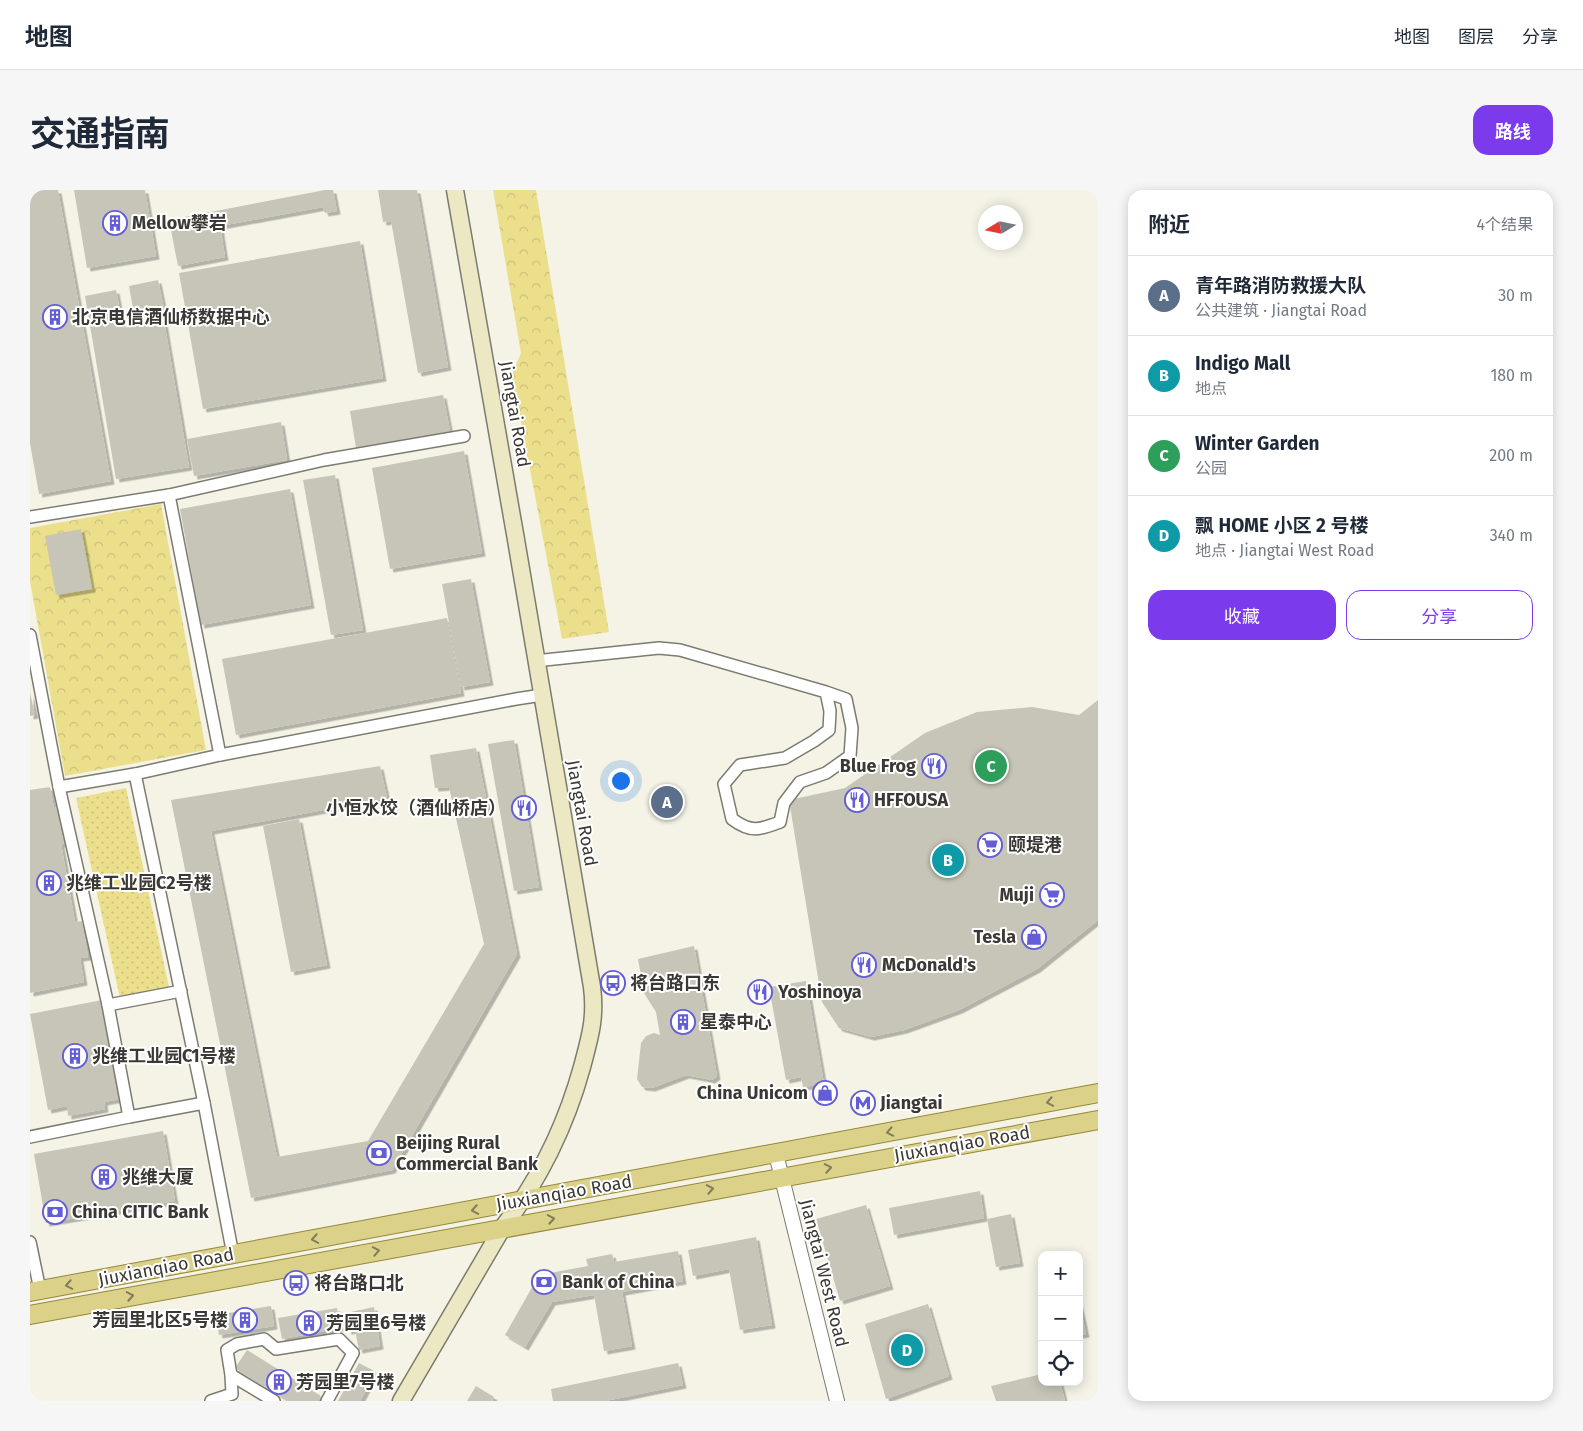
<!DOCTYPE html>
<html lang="zh">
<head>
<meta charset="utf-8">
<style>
  :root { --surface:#fff; --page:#f6f6f7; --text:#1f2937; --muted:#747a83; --line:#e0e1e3; --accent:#7c3aed }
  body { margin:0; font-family:"Fira Sans","Noto Sans SC",sans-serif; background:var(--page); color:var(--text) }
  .controls { position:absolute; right:15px; bottom:15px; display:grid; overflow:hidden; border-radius:10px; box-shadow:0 2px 12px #0003 }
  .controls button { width:45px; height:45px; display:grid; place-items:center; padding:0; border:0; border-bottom:1px solid var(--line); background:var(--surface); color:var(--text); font:25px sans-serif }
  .compass { position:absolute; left:948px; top:15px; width:45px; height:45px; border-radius:50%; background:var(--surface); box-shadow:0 2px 12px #0003; rotate:260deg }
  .you { position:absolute; left:590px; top:590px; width:18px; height:18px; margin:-12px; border:4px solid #fff; border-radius:50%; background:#1a73e8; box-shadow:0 0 0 8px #1a73e833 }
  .badge { display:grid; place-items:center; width:32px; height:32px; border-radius:50%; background:var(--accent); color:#fff; font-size:16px; font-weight:700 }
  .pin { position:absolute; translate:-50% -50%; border:2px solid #fff; box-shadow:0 1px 5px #0006 }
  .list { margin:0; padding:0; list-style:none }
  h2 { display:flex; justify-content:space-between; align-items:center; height:65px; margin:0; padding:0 20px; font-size:21px }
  h2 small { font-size:16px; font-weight:400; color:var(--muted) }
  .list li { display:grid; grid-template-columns:32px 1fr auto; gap:15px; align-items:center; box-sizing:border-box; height:80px; padding:0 20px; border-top:1px solid var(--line) }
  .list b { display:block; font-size:19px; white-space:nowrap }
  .list p { margin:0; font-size:16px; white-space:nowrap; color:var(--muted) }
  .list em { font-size:16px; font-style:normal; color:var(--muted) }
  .actions { display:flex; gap:10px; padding:15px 20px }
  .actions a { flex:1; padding:11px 0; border:1px solid var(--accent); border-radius:15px; text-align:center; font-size:18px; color:var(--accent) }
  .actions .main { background:var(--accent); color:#fff }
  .icon { flex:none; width:28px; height:28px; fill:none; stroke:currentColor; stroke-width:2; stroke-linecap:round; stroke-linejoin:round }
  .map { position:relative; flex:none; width:1068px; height:1211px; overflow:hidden; border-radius:15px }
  header { display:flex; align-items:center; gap:30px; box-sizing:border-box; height:70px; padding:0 25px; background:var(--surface); border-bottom:1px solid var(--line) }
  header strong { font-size:24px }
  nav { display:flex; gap:28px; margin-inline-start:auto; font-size:18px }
  .intro { display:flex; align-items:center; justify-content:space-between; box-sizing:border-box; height:120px; padding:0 30px }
  h1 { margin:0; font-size:35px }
  .button { padding:12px 22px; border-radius:15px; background:var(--accent); color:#fff; font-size:18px; font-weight:700 }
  main { display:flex; gap:30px; padding:0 30px }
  aside { flex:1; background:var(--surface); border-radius:15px; box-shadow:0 2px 12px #0003 }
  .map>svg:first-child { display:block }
  .grass { fill:url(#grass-dots) }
  .park { fill:url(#park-crowns) }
  .building { fill:#c6c5b8; filter:url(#shadow) }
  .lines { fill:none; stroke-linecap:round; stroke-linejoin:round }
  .minor-casing { stroke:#7c7b70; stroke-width:14 }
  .tertiary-casing { stroke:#7c7b70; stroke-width:16 }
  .secondary-casing { stroke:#7c7b70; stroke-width:19 }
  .primary-casing { stroke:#948839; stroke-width:20 }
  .minor { stroke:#fff; stroke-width:11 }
  .tertiary { stroke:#fff; stroke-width:14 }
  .secondary { stroke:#ede8c4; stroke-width:16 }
  .primary { stroke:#dcd189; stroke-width:18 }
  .oneway { stroke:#837d5a }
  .labels { text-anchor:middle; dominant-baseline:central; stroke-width:4; stroke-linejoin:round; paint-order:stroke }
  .poi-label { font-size:18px; font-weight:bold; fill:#3a3934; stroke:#fff; text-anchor:start }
  .street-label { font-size:18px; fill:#3a3934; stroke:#fff }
</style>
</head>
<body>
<header>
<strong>地图</strong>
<nav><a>地图</a><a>图层</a><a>分享</a></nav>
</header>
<div class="intro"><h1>交通指南</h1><a class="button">路线</a></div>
<main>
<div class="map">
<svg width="1068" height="1211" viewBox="0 0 1068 1211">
  <defs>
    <pattern id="grass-dots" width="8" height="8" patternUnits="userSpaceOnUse" patternTransform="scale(1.25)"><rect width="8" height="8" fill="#ecdf8c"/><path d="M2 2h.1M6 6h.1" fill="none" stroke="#cbc079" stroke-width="1.8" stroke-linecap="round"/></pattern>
    <pattern id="park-crowns" width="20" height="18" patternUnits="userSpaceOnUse" patternTransform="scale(1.25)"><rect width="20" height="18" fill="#ecdf8c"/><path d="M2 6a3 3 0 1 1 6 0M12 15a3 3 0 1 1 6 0" fill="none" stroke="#cbc079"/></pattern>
    <filter id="shadow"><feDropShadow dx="3.5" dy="3.5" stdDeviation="0" flood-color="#0004"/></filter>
  </defs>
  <rect width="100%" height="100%" fill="#f4f3e6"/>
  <path class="grass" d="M96,598L139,797L90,808L46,608Z"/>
  <g class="park">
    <path d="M463,0H506L579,442L532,449L482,184L491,163Z"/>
    <path d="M131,314L176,560L35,586L0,391V338Z"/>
  </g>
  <g class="building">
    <path d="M0,0H28L81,291L9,304L0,253Z"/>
    <path d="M44,0H115L126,66L57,78Z"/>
    <path d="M295,0H303L307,21L295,23L293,17L190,36L195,67L148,76L139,30Z"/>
    <path d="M348,0H387L418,177L388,183L361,31L353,32Z"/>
    <path d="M330,51L353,188L173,219L149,83Z"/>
    <path d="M128,90L134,119L104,124L99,96Z"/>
    <path d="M86,100L93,138L134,131L159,277L86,289L55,106Z"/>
    <path d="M413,205L420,241L326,258L320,221Z"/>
    <path d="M251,232L257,270L164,286L157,249Z"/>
    <path d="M434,261L452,363L360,379L342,278Z"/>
    <path d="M305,285L333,440L301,445L273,290Z"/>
    <path d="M260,299L281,415L171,435L150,319Z"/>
    <path d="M51,339L62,399L26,405L15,346Z"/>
    <path d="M441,389L460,492L431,497L412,394Z"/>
    <path d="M417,428L431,503L206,545L192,469Z"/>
    <path d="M0,503L5,525L0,526Z"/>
    <path d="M1068,510V730L1007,779L929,820L874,840L841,847L809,838L792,812L759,610L815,598L895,543L947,522L1002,517L1049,525Z"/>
    <path d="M484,550L509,697L484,701L458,554Z"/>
    <path d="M446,558L487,764L362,980L221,1008L141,610L350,576L357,608L181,641L247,967L338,951L454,754L419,597L405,598L400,565Z"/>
    <path d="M20,597L24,618L30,617L36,653L31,654L45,732L52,731L58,767L50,768L54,792L0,803V600Z"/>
    <path d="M269,629L297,775L261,782L233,636Z"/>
    <path d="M664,756L687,886L682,890L656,885L622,898L612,897L607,889L611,853L616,846L624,843L630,845L626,822L614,803L608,769Z"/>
    <path d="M776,791L794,894L773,897L771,887L756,890L739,797Z"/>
    <path d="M72,810L90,909L74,912L75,919L38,926L37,916L18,920L0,824Z"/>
    <path d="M133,941L145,1011L16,1033L4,964Z"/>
    <path d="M950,1001L954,1028L864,1045L859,1018Z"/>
    <path d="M836,1015L860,1096L810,1111L786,1029Z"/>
    <path d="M981,1024L990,1073L966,1077L957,1029Z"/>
    <path d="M726,1047L742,1135L710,1140L699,1079L663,1086L658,1060Z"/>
    <path d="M648,1061L653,1091L592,1102L602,1156L574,1161L564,1105L522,1112L495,1157L475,1145L509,1085L558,1076L556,1069L582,1064L584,1072Z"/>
    <path d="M1049,1111L1056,1144L1049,1145Z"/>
    <path d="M898,1114L919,1186L856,1209L835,1134Z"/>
    <path d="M241,1116L244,1136L189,1145L186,1125Z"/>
    <path d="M344,1117L350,1156L329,1160L325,1140L318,1141L316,1123Z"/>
    <path d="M307,1118L310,1138L252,1149L248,1128Z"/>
    <path d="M217,1160L291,1206L288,1211H259L205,1178Z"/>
    <path d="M329,1173L346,1182L330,1211H308Z"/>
    <path d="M648,1173L653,1195L575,1211H523L521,1199Z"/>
    <path d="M1012,1184V1192H1030L1035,1211H966L961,1196Z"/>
    <path d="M446,1196L464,1207L462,1211H437Z"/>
  </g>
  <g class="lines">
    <defs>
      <g id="minor">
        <path d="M139,305L190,565"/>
        <path d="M0,327L139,305L294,270L434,246"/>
        <path d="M0,445L29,597L78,815L99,927L174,913"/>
        <path d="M505,471L629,458L650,460L796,502L800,521L799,540L784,551L755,568L710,575L694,594L702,629C721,643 729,640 750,632L754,613L770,592L796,583L820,566L822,538L816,509L796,502"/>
        <path d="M105,584L190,565L486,509L512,505"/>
        <path d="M29,597L105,584L174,913L203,1065"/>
        <path d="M78,815L151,801"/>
        <path d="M0,947L99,927"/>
        <path d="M0,1052L10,1100"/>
        <path d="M181,1211L202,1204L201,1185"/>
        <path d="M244,1211L201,1185L197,1160L207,1154L234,1149L246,1159L309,1149L323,1163L297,1211"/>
      </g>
      <path id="tertiary" d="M746,964L807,1211"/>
      <path id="secondary" d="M371,1211L473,1037C509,990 536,935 552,877C560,847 566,828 562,797C516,532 473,265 425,0"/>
      <g id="primary">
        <path d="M0,1102L1068,903"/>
        <path d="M0,1125L1068,930"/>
      </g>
    </defs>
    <use href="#minor" class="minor-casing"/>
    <use href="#tertiary" class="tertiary-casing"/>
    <use href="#secondary" class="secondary-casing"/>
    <use href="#primary" class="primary-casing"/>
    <use href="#minor" class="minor"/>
    <use href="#tertiary" class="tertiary"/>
    <use href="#secondary" class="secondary"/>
    <use href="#primary" class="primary"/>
  </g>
  <defs><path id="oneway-chevron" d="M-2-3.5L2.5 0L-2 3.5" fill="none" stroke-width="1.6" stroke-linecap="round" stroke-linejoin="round" transform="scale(1.25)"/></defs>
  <g class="oneway">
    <use href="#oneway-chevron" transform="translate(1020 912) rotate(169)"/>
    <use href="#oneway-chevron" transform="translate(860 942) rotate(169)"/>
    <use href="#oneway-chevron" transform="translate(798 978) rotate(-10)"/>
    <use href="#oneway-chevron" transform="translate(680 999) rotate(-10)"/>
    <use href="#oneway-chevron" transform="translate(445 1020) rotate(170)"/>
    <use href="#oneway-chevron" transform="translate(521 1029) rotate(-10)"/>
    <use href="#oneway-chevron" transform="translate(285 1049) rotate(170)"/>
    <use href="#oneway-chevron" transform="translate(346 1061) rotate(-11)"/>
    <use href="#oneway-chevron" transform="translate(39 1095) rotate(170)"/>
    <use href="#oneway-chevron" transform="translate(100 1106) rotate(-10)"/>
  </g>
  <defs>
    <symbol id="building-ring" viewBox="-11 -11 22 22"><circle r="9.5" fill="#fff" stroke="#635dd6" stroke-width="1.5"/><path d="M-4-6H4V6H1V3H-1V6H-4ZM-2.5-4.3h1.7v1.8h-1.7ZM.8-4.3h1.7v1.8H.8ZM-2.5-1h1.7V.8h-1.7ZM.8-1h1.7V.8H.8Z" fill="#635dd6"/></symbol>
    <symbol id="restaurant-ring" viewBox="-11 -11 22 22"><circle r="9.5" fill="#fff" stroke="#635dd6" stroke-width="1.5"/><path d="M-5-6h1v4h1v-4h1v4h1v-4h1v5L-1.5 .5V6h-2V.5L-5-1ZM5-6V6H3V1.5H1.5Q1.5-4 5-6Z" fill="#635dd6"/></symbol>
    <symbol id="supermarket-ring" viewBox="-11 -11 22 22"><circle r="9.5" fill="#fff" stroke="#635dd6" stroke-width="1.5"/><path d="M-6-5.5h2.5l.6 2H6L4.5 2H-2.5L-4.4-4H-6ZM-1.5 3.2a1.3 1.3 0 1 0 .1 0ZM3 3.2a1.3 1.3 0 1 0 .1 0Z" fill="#635dd6"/></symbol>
    <symbol id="shop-ring" viewBox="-11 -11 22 22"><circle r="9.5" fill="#fff" stroke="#635dd6" stroke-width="1.5"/><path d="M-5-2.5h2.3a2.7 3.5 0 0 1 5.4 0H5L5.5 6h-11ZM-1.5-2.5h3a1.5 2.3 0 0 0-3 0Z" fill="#635dd6"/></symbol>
    <symbol id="bus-ring" viewBox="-11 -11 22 22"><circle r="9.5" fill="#fff" stroke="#635dd6" stroke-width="1.5"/><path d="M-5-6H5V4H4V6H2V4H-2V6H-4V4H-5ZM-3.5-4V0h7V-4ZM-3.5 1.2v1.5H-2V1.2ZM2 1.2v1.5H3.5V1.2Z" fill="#635dd6"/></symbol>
    <symbol id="metro-ring" viewBox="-11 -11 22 22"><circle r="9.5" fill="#fff" stroke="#635dd6" stroke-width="1.5"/><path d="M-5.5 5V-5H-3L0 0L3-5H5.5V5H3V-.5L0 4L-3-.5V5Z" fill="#635dd6"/></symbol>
    <symbol id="bank-ring" viewBox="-11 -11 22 22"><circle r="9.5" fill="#fff" stroke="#635dd6" stroke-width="1.5"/><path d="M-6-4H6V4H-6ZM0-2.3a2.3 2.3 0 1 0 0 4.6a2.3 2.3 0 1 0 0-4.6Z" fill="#635dd6"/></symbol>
  </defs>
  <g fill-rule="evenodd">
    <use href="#building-ring" x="71" y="19" width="28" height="28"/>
    <use href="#building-ring" x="11" y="113" width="28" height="28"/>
    <use href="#restaurant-ring" x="890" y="562" width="28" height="28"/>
    <use href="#restaurant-ring" x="813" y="596" width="28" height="28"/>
    <use href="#restaurant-ring" x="480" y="604" width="28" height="28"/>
    <use href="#supermarket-ring" x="946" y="641" width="28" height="28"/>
    <use href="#building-ring" x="5" y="679" width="28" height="28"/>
    <use href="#supermarket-ring" x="1008" y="691" width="28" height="28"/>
    <use href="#shop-ring" x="990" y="733" width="28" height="28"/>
    <use href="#restaurant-ring" x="820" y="761" width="28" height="28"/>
    <use href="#bus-ring" x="569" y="779" width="28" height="28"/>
    <use href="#restaurant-ring" x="716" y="788" width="28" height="28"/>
    <use href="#building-ring" x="639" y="818" width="28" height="28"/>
    <use href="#building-ring" x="31" y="852" width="28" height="28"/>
    <use href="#shop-ring" x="781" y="889" width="28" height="28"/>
    <use href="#metro-ring" x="819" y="899" width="28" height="28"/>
    <use href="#bank-ring" x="335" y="949" width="28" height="28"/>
    <use href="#building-ring" x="60" y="973" width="28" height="28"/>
    <use href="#bank-ring" x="11" y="1008" width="28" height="28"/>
    <use href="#bank-ring" x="500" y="1078" width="28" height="28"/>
    <use href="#bus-ring" x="252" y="1079" width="28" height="28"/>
    <use href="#building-ring" x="201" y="1116" width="28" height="28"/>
    <use href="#building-ring" x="265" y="1119" width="28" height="28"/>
    <use href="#building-ring" x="235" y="1178" width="28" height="28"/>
  </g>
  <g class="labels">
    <g class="poi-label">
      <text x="102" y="33">Mellow攀岩</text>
      <text x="42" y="127">北京电信酒仙桥数据中心</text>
      <text x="886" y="576" text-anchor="end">Blue Frog</text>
      <text x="844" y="610">HFFOUSA</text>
      <text x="476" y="618" text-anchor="end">小恒水饺（酒仙桥店）</text>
      <text x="978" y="655">颐堤港</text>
      <text x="36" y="693">兆维工业园C2号楼</text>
      <text x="1004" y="705" text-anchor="end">Muji</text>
      <text x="986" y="747" text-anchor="end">Tesla</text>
      <text x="852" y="775">McDonald's</text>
      <text x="600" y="793">将台路口东</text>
      <text x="748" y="802">Yoshinoya</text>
      <text x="670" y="832">星泰中心</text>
      <text x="62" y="866">兆维工业园C1号楼</text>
      <text x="778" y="903" text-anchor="end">China Unicom</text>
      <text x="850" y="913">Jiangtai</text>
      <text x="366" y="953">Beijing Rural<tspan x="366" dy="21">Commercial Bank</tspan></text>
      <text x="92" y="987">兆维大厦</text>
      <text x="42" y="1022">China CITIC Bank</text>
      <text x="532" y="1092">Bank of China</text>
      <text x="284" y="1093">将台路口北</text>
      <text x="198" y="1130" text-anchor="end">芳园里北区5号楼</text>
      <text x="296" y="1133">芳园里6号楼</text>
      <text x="266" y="1192">芳园里7号楼</text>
    </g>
    <g class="street-label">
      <text transform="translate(485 224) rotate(80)">Jiangtai Road</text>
      <text transform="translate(552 623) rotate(80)">Jiangtai Road</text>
      <text transform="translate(932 954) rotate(-10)">Jiuxianqiao Road</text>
      <text transform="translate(534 1003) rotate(-10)">Jiuxianqiao Road</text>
      <text transform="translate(136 1077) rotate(-11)">Jiuxianqiao Road</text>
      <text transform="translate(794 1083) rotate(76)">Jiangtai West Road</text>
    </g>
  </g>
</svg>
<div class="controls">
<button>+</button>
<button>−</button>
<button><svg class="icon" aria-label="locate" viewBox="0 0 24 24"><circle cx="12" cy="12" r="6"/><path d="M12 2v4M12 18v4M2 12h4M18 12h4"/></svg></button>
</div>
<svg class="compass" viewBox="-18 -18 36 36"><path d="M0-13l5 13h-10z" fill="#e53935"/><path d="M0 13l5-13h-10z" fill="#747a83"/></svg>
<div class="you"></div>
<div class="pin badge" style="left:637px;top:612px;background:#5c6f8a">A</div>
<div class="pin badge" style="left:918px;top:670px;background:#0f9aa8">B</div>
<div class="pin badge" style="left:961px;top:576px;background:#2e9e5b">C</div>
<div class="pin badge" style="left:877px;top:1160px;background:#0f9aa8">D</div>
</div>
<aside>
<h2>附近<small>4个结果</small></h2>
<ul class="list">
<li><span class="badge" style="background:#5c6f8a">A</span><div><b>青年路消防救援大队</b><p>公共建筑 · Jiangtai Road</p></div><em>30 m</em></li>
<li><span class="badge" style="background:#0f9aa8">B</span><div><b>Indigo Mall</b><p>地点</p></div><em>180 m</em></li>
<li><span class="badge" style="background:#2e9e5b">C</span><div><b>Winter Garden</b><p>公园</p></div><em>200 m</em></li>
<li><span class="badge" style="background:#0f9aa8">D</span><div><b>飘 HOME 小区 2 号楼</b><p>地点 · Jiangtai West Road</p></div><em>340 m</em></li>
</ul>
<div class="actions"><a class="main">收藏</a><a>分享</a></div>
</aside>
</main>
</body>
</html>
